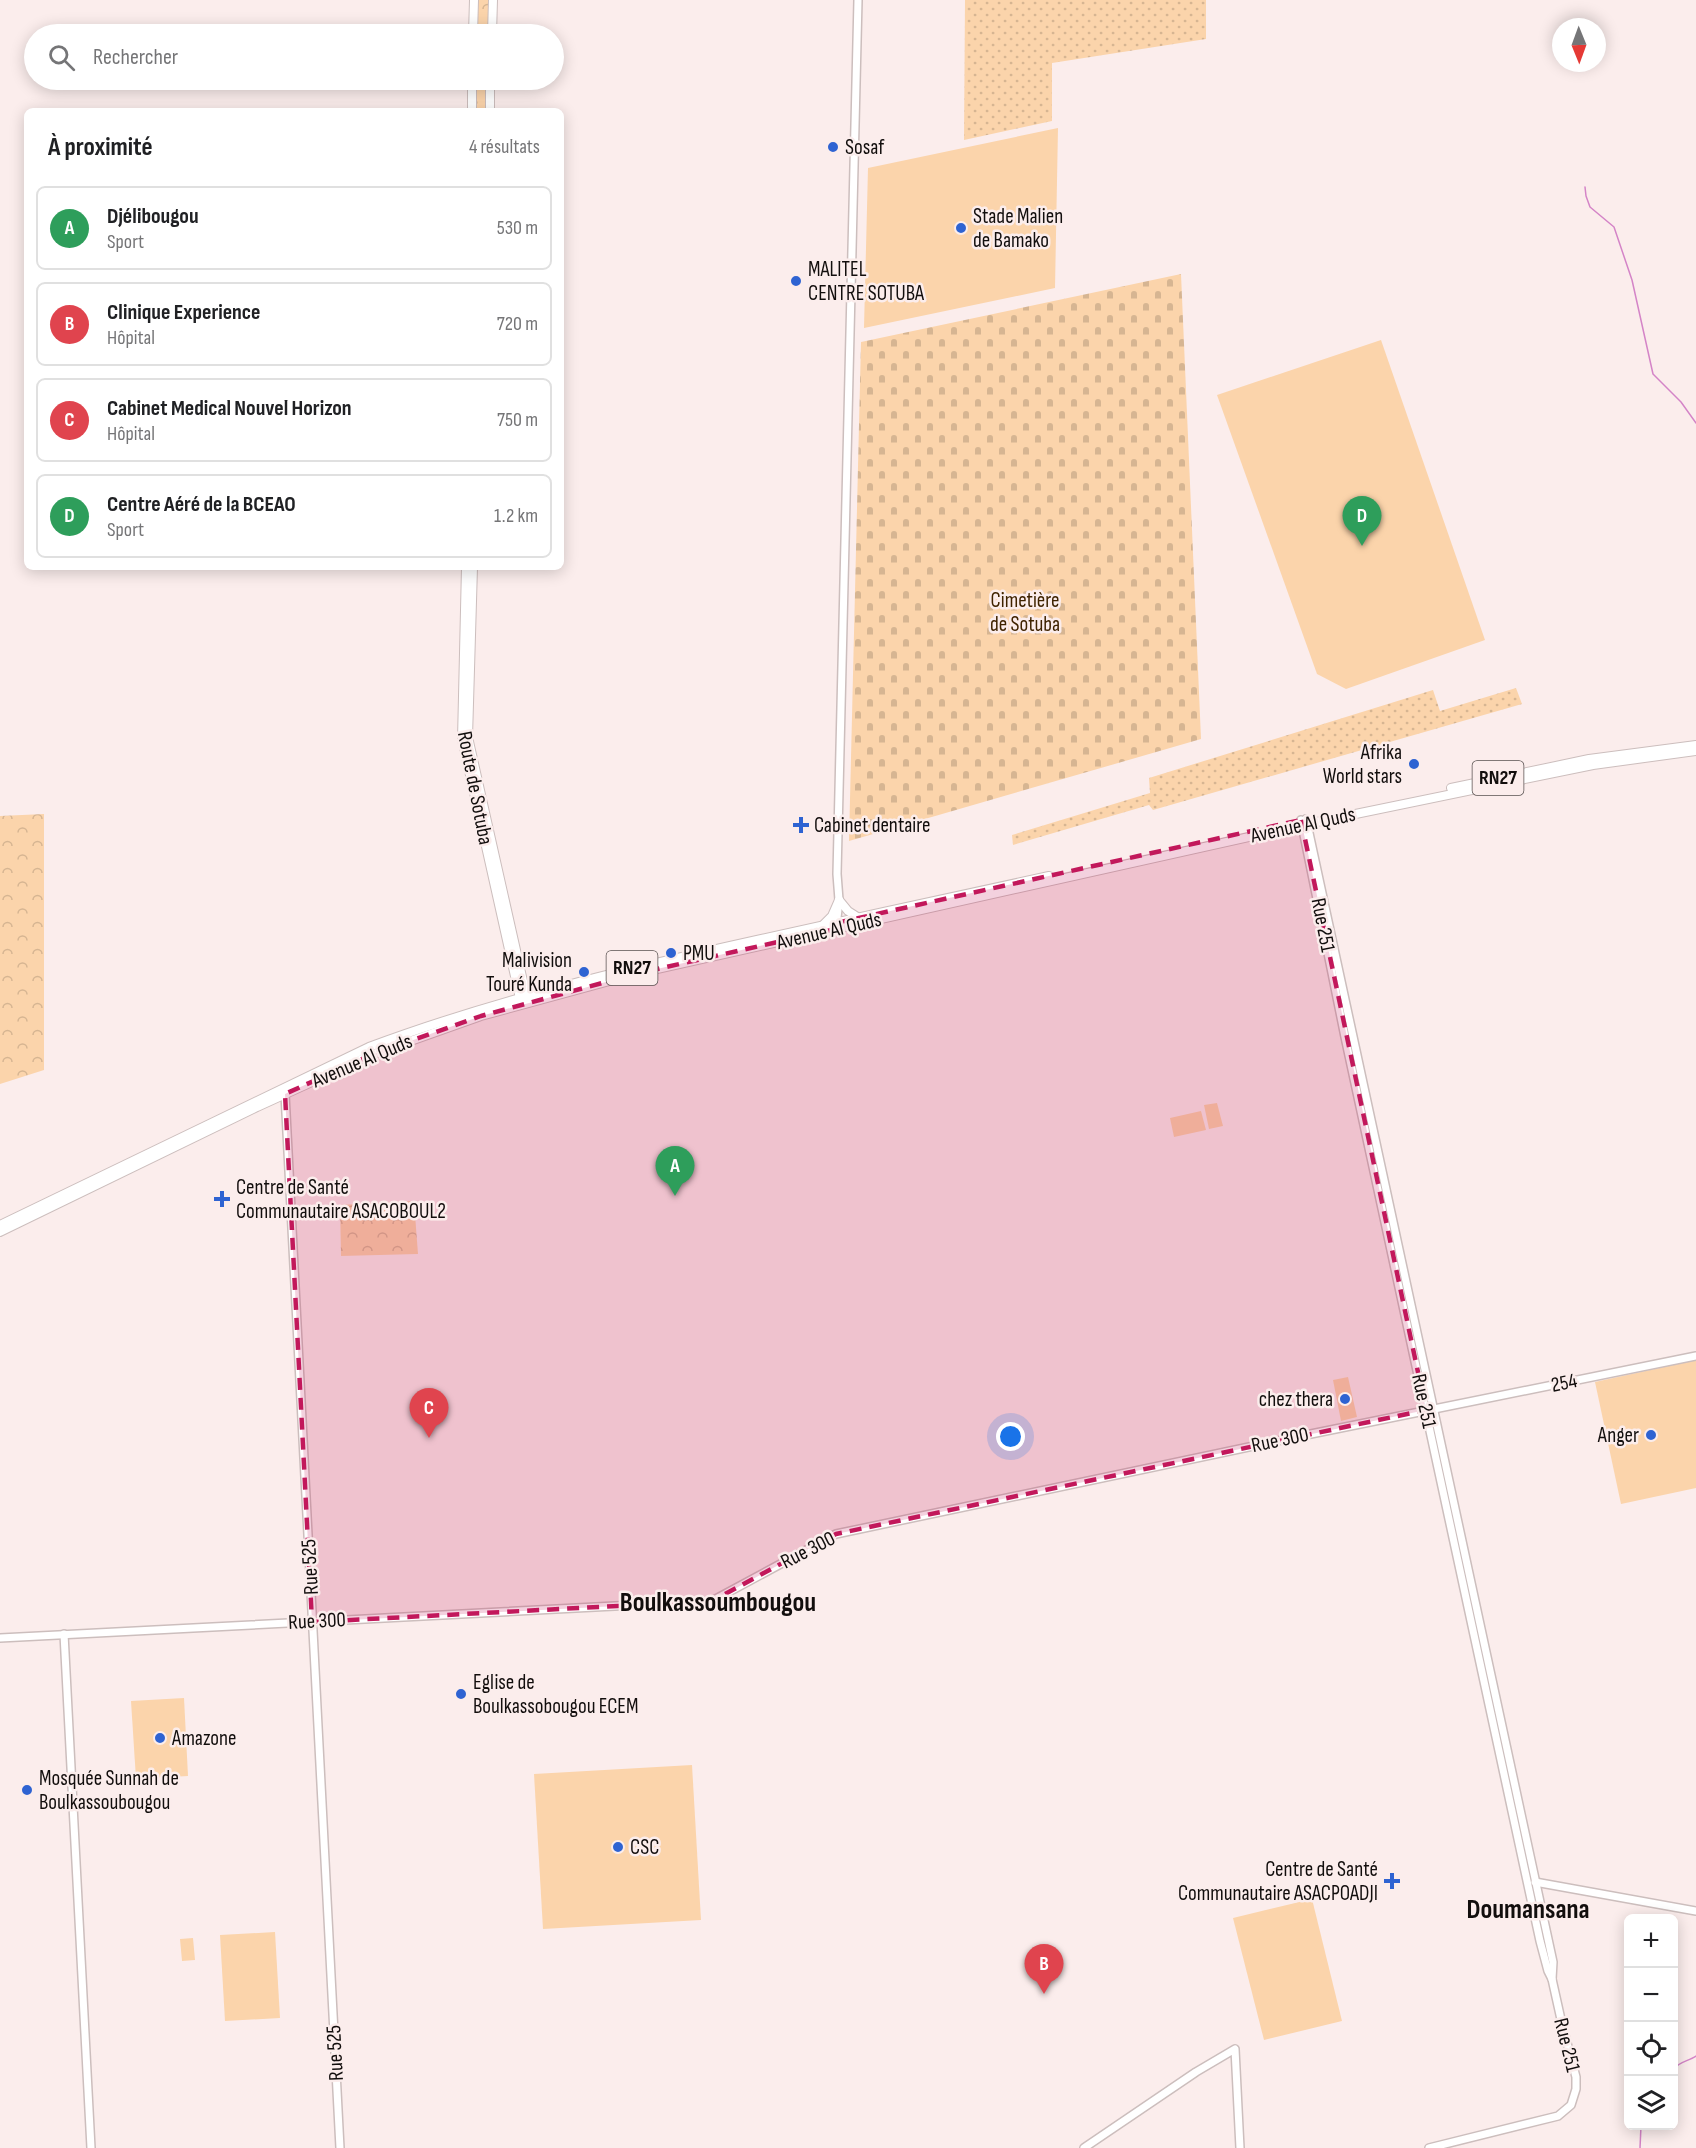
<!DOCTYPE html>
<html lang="fr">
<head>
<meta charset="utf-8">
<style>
  :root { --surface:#fff; --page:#f2f2f2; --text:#202124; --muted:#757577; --line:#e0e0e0; --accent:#1a73e8 }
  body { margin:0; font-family:"Sofia Sans Condensed",sans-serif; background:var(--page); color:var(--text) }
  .controls { position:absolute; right:18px; bottom:18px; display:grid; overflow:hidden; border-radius:9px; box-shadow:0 3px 15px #0003 }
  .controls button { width:54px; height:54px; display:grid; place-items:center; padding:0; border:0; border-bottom:2px solid var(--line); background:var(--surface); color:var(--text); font:30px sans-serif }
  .compass { position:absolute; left:1552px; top:18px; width:54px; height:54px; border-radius:50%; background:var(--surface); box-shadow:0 3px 15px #0003; rotate:179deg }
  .you { position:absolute; left:1011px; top:1437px; width:21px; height:21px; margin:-15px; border:4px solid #fff; border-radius:50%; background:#1a73e8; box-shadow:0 0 0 9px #1a73e833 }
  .badge { display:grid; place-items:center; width:39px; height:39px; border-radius:50%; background:var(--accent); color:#fff; font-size:20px; font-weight:700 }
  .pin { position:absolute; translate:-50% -50px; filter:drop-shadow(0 2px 3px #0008) }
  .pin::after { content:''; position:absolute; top:32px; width:21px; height:18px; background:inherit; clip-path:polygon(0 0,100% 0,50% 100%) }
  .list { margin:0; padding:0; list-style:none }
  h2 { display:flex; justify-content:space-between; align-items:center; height:78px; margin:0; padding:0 24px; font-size:26px }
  h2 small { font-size:20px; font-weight:400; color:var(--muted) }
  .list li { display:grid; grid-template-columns:39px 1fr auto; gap:18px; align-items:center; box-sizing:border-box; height:84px; margin:0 12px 12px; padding:0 12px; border:2px solid var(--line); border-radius:9px }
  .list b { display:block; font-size:22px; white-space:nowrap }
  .list p { margin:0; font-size:20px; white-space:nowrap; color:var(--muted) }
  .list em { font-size:20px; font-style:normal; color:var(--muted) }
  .icon { flex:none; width:33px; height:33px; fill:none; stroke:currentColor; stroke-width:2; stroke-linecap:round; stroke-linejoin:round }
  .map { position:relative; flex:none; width:1696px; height:2148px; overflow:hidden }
  .search { position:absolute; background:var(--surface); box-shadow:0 3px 15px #0003; left:24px; top:24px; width:540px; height:66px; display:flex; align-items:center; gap:15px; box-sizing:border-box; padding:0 21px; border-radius:33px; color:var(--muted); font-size:22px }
  .panel { position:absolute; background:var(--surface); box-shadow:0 3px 15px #0003; left:24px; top:108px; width:540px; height:462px; border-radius:9px }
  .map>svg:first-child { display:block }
  .cemetery { fill:url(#cemetery-stones) }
  .park { fill:url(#park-crowns) }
  .garden { fill:url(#garden-dots) }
  .pitch { fill:#fbd4ab }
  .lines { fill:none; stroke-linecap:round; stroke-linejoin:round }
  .stream { stroke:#d484c7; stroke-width:1.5 }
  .secondary-casing { stroke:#ccbebd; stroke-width:10 }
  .primary-casing { stroke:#ccbebd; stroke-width:10 }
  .secondary { stroke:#fff; stroke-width:7 }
  .primary { stroke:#fff; stroke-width:8 }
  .marked { fill:#c2185b; fill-opacity:0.2; stroke:#c2185b; stroke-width:4.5; stroke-dasharray:12 8; stroke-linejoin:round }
  .poi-dot { fill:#2e63d2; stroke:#fbedec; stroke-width:2 }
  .labels { text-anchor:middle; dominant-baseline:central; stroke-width:5; stroke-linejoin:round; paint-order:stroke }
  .shield { fill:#fbedec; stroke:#585150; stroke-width:1.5 }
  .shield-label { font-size:20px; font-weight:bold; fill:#120e0d }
  .poi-label { font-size:21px; fill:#120e0d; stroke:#fbedec; text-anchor:start }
  .park-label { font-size:21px; fill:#3f2300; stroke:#fbedec }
  .street-label { font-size:21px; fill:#120e0d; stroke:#fbedec }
  .district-label { font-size:27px; font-weight:bold; fill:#120e0d; stroke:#fbedec }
</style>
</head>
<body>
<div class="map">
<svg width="1696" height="2148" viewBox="0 0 1696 2148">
  <defs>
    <pattern id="cemetery-stones" width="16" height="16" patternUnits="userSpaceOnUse" patternTransform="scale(1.5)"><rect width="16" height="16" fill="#fbd4ab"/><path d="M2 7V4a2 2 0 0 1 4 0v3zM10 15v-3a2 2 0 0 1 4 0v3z" fill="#d6b592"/></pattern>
    <pattern id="park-crowns" width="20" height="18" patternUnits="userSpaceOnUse" patternTransform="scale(1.5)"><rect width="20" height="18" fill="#fbd4ab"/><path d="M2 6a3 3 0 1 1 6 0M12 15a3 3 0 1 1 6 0" fill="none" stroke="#d6b592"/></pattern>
    <pattern id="garden-dots" width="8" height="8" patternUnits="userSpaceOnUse" patternTransform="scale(1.5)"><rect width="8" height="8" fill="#fbd4ab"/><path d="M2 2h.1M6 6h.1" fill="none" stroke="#d6b592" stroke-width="1.8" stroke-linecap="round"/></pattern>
  </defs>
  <rect width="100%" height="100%" fill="#fbedec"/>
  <path class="cemetery" d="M1181,274L1201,739L849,841L861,342Z"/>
  <g class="park">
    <path d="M477,0H491L490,34H476Z"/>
    <path d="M475,80H488L487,111H474Z"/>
    <path d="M44,814V1070L0,1084V816Z"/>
    <path d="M414,1201L418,1254L341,1256L340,1205Z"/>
  </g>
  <g class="garden">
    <path d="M965,0H1206V39L1052,63V121L964,140Z"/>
    <path d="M1516,688L1522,704L1153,810L1149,805L1013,845L1012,835L1150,793L1149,778L1433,690L1440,711Z"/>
  </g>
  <g class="pitch">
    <path d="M1058,128L1055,288L864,328L868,168Z"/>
    <path d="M1381,340L1485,640L1346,689L1317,674L1217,395Z"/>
    <path d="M1217,1103L1223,1126L1209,1129L1204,1105Z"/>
    <path d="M1201,1111L1206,1130L1174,1137L1170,1118Z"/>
    <path d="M1696,1360V1488L1621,1504L1595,1382Z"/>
    <path d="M1348,1377L1357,1417L1341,1421L1333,1380Z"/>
    <path d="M184,1698L188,1776L136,1779L131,1701Z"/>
    <path d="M692,1765L701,1920L543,1929L534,1774Z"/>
    <path d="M1312,1899L1342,2021L1264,2040L1233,1918Z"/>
    <path d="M275,1932L280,2018L225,2021L220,1935Z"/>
    <path d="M193,1938L195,1960L182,1961L180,1939Z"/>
  </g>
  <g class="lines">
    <g class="stream">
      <path d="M1585,187L1586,196L1590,207L1614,227L1632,280L1653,374L1681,402L1696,423"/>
      <path d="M1674,2069C1678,2062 1689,2061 1696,2056"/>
      <path d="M1640,2148L1641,2126"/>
    </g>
    <defs>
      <g id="secondary">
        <path d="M1306,819L1553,1962L1552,1979"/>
        <path d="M1301,820L1345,1037L1540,1941L1548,1971L1552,1979L1562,2024L1576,2077V2089L1571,2105L1558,2116L1429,2148"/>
        <path d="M836,927L839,900L837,874L858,0"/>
        <path d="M283,1090L285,1094L340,2148"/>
        <path d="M64,1634L91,2148"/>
        <path d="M0,1638L712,1601L836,1534L1301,1436L1696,1356"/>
        <path d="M1535,1882L1696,1911"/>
        <path d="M1084,2148L1196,2072L1235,2049L1240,2148"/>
      </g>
      <g id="primary">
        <path d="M473,34L474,0"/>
        <path d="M492,34L493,0"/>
        <path d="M472,111V80"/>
        <path d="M490,111V80"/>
        <path d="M466,567L462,739L521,1003"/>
        <path d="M473,567L468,737L527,999"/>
        <path d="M1451,788L1589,759L1696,745"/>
        <path d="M839,900L848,911L859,918"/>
        <path d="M824,924L832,916L839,900"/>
        <path d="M0,1225L369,1047C495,1000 626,969 757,940C854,918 952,897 1049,876"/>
        <path d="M0,1232L257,1107L371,1055L481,1016L639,973L1307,824L1593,765L1696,751"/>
      </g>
    </defs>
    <use href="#secondary" class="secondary-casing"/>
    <use href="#primary" class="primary-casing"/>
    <use href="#secondary" class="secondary"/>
    <use href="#primary" class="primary"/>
  </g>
  <path class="marked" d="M1301,820L1426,1410L836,1534L712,1601L312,1622L285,1094L371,1055L481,1016L639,973L836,929V923Z"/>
  <g class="poi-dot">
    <circle cx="833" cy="147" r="6"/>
    <circle cx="961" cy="228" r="6"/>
    <circle cx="796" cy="281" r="6"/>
    <circle cx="1414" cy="764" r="6"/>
    <path d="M798 816h6v6h6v6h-6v6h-6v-6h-6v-6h6z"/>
    <circle cx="671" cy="953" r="6"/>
    <circle cx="584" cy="972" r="6"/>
    <path d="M219 1190h6v6h6v6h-6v6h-6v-6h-6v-6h6z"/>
    <circle cx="1345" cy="1399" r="6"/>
    <circle cx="1651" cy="1435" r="6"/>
    <circle cx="461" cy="1694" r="6"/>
    <circle cx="160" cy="1738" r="6"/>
    <circle cx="27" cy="1790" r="6"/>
    <circle cx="618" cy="1847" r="6"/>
    <path d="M1389 1872h6v6h6v6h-6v6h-6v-6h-6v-6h6z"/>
  </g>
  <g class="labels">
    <g class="shield">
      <rect x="1472.5" y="761" width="51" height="34" rx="4.5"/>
      <rect x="606.5" y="951" width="51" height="34" rx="4.5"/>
    </g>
    <g class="shield-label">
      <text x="1498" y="778">RN27</text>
      <text x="632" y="968">RN27</text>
    </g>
    <g class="poi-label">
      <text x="845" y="147">Sosaf</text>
      <text x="973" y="216">Stade Malien<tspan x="973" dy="24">de Bamako</tspan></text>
      <text x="808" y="269">MALITEL<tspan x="808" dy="24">CENTRE SOTUBA</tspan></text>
      <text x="1402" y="752" text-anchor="end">Afrika<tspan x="1402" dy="24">World stars</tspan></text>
      <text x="814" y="825">Cabinet dentaire</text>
      <text x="683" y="953">PMU</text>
      <text x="572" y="960" text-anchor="end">Malivision<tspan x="572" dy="24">Touré Kunda</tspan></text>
      <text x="236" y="1187">Centre de Santé<tspan x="236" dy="24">Communautaire ASACOBOUL2</tspan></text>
      <text x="1333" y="1399" text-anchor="end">chez thera</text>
      <text x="1639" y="1435" text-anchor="end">Anger</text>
      <text x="473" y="1682">Eglise de<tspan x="473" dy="24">Boulkassobougou ECEM</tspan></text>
      <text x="172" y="1738">Amazone</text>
      <text x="39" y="1778">Mosquée Sunnah de<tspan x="39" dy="24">Boulkassoubougou</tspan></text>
      <text x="630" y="1847">CSC</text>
      <text x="1378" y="1869" text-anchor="end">Centre de Santé<tspan x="1378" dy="24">Communautaire ASACPOADJI</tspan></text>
    </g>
    <g class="park-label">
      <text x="1025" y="600">Cimetière<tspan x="1025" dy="24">de Sotuba</tspan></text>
    </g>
    <g class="street-label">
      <text transform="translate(475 788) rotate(79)">Route de Sotuba</text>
      <text transform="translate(1303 825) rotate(-12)">Avenue Al Quds</text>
      <text transform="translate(1323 925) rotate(79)">Rue 251</text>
      <text transform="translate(829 931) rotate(-13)">Avenue Al Quds</text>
      <text transform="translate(362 1061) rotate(-23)">Avenue Al Quds</text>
      <text transform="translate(1564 1383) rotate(-12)">254</text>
      <text transform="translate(1424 1401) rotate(78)">Rue 251</text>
      <text transform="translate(1280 1440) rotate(-12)">Rue 300</text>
      <text transform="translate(808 1550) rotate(-27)">Rue 300</text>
      <text transform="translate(310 1567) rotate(-93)">Rue 525</text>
      <text transform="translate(317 1621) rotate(-3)">Rue 300</text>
      <text transform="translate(1567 2045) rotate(76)">Rue 251</text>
      <text transform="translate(335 2053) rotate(-93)">Rue 525</text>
    </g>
    <g class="district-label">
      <text x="718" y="1603">Boulkassoumbougou</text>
      <text x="1528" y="1910">Doumansana</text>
    </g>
  </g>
</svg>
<div class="controls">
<button>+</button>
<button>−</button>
<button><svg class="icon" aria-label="locate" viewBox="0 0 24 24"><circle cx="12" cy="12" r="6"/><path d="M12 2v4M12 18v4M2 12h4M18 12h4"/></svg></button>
<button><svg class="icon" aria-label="layers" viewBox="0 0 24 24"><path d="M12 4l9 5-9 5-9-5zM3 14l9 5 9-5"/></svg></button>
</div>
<svg class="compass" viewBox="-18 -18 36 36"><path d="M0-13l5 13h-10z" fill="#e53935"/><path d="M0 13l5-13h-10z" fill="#757577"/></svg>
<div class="you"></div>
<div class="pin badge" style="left:675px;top:1196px;background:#2e9e5b">A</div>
<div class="pin badge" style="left:1044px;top:1994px;background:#e0444e">B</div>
<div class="pin badge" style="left:429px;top:1438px;background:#e0444e">C</div>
<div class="pin badge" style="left:1362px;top:546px;background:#2e9e5b">D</div>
<div class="search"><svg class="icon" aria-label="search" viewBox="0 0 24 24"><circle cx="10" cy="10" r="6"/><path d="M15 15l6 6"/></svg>Rechercher</div>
<section class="panel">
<h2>À proximité<small>4 résultats</small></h2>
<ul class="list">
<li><span class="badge" style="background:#2e9e5b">A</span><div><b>Djélibougou</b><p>Sport</p></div><em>530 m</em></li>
<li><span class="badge" style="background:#e0444e">B</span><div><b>Clinique Experience</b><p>Hôpital</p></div><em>720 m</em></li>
<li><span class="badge" style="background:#e0444e">C</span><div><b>Cabinet Medical Nouvel Horizon</b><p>Hôpital</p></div><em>750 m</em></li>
<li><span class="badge" style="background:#2e9e5b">D</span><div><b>Centre Aéré de la BCEAO</b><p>Sport</p></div><em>1.2 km</em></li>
</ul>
</section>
</div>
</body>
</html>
